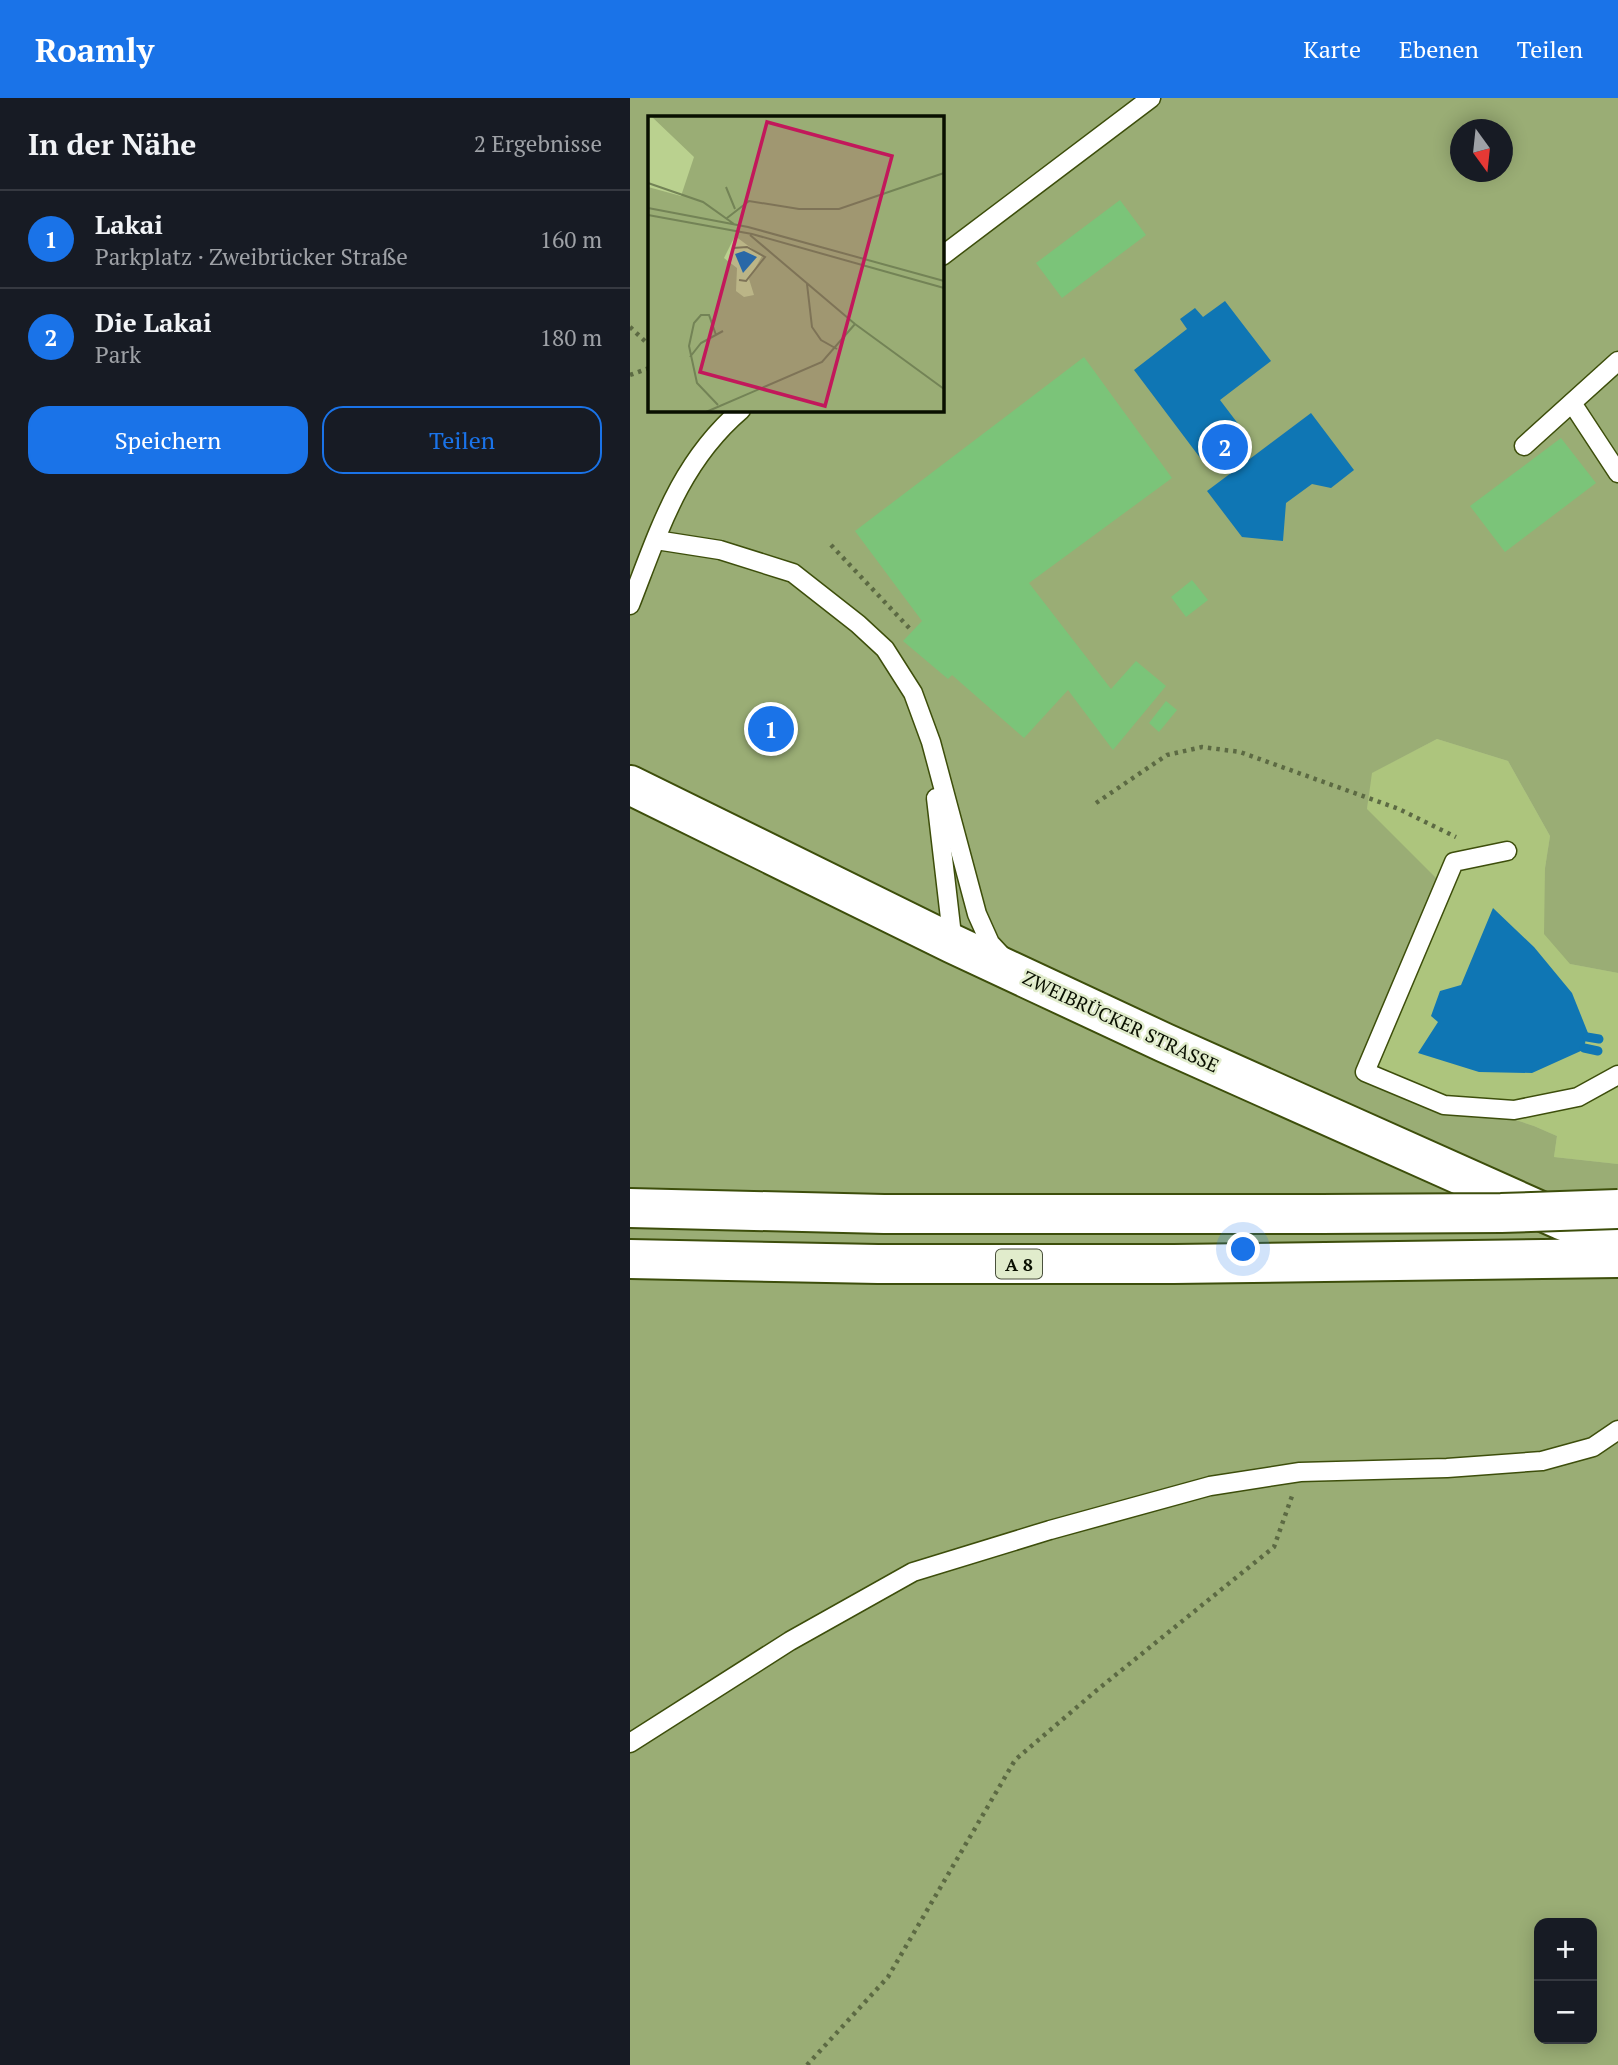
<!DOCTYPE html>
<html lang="de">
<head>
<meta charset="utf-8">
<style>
  :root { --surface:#171b24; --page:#20242c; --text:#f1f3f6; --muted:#9ea1a6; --line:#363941; --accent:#1a73e8 }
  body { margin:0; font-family:"PT Serif",serif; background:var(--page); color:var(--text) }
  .controls { position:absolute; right:21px; bottom:21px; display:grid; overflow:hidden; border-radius:14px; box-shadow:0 4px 18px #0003 }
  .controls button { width:63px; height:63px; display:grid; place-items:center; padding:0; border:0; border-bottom:2px solid var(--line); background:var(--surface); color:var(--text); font:35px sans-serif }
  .compass { position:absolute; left:820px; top:21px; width:63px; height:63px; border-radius:50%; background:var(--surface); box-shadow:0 4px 18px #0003; rotate:165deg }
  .you { position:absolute; left:614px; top:1152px; width:24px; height:24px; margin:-18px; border:5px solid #fff; border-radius:50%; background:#1a73e8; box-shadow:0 0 0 10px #1a73e833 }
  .badge { display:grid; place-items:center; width:46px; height:46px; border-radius:50%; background:var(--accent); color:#fff; font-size:23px; font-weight:700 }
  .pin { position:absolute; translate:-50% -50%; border:4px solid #fff; box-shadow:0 2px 7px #0006 }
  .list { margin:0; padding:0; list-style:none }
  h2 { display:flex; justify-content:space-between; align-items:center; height:91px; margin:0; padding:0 28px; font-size:30px }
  h2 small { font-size:23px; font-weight:400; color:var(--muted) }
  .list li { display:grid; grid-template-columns:46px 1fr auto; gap:21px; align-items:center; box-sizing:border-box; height:98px; padding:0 28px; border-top:2px solid var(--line) }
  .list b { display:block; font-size:26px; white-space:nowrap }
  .list p { margin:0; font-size:23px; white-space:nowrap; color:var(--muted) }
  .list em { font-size:23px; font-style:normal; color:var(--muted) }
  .actions { display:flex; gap:14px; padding:21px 28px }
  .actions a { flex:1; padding:16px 0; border:2px solid var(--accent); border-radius:21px; text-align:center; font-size:24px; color:var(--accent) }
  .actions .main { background:var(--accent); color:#fff }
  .map { position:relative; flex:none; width:988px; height:1967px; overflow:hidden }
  header { display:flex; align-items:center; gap:42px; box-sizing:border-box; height:98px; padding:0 35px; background:var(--accent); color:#fff }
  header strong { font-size:33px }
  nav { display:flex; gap:38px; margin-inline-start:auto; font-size:24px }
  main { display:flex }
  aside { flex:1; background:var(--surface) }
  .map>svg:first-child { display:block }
  .built { fill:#adc57d }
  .green { fill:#9aad75; fill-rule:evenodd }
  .water { fill:#0f76b4 }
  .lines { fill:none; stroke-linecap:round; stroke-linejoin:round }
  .stream { stroke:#0f76b4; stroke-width:9 }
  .building { fill:#7bc479 }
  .service-casing { stroke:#3d4e0b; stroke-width:21 }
  .secondary-casing { stroke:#3d4e0b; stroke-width:42 }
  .motorway-casing { stroke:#3d4e0b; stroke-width:42 }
  .path { stroke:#5c6a43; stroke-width:4.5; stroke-dasharray:3.5 5; stroke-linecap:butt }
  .service { stroke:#fff; stroke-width:18 }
  .secondary { stroke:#fff; stroke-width:38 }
  .motorway { stroke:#fff; stroke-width:38 }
  .motorway-bridge-casing { stroke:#3d4e0b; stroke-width:42; stroke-linecap:butt }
  .motorway-bridge { stroke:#fff; stroke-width:38 }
  .labels { text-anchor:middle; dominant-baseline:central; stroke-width:5; stroke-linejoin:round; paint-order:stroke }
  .shield { fill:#e1eccc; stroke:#4a513d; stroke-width:2 }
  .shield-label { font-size:18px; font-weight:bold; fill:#090f00 }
  .street-label { font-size:19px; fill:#090f00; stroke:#e1eccc }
  .inset-road { fill:none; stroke:#738356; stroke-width:2 }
  .view { fill:#c2185b; fill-opacity:0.15; stroke:#c2185b; stroke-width:3.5 }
  .inset-edge { fill:none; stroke:#090f00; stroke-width:3.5 }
</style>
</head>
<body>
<header>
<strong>Roamly</strong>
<nav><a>Karte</a><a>Ebenen</a><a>Teilen</a></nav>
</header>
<main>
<aside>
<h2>In der Nähe<small>2 Ergebnisse</small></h2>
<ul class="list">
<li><span class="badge">1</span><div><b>Lakai</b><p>Parkplatz · Zweibrücker Straße</p></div><em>160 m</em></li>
<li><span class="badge">2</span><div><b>Die Lakai</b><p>Park</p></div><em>180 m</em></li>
</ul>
<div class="actions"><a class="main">Speichern</a><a>Teilen</a></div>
</aside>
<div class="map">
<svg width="988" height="1967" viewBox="0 0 988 1967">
  <rect width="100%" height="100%" fill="#bad18f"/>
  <path class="built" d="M807,641L878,663L920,738L915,770L940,866L988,875V1066L924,1059L927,1038L904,1028L755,979L739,945L737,711L741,675Z"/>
  <path class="green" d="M0,0H988V875L940,866L914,836L915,770L920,738L878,663L807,641L742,675L737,711L806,780L800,829L739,945L755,979L904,1028L927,1038L924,1059L988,1066V1967H0ZM19,19H312V312H19ZM830,32H872V74H830ZM909,1825H962V1941H909Z"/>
  <g class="water">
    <path d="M595,203L641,263L590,302L612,331L571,361L504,272L557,231L550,221L565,210L573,219Z"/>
    <path d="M681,315L724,372L701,390L682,386L656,405L653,443L612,439L577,393Z"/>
    <path d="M863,810L904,849L942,895L958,935L953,952L902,975L849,974L788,955L808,924L801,918L810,893L831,887Z"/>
  </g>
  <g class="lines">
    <g class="stream">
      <path d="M957,939L969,941"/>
      <path d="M954,950L968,953"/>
    </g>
  </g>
  <g class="building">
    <path d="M490,102L516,137L432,200L406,165Z"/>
    <path d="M454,259L542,380L399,485L481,591L506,563L536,588L483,652L438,592L394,640L322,577L318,581L273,543L292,523L225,433Z"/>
    <path d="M931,340L966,385L875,454L840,408Z"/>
    <path d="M562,482L578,502L556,519L541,499Z"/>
    <path d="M536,603L547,612L529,634L519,625Z"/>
  </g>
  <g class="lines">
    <defs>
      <g id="service">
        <path d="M312,158L521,0"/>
        <path d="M942,305L988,375"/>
        <path d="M894,348L988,263"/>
        <path d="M26,442L90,452L163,475L228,526L255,551L283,595L301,644L347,816L360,845L373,859"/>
        <path d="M0,507C29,433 49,365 111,312"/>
        <path d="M306,700L323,846"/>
        <path d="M877,753L824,764L735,974L814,1007L884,1012L948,999L988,977"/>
        <path d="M0,1645L160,1543L283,1474L420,1432L580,1388L670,1374L817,1370L912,1363L963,1349L988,1332"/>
      </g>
      <path id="secondary" d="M0,687L323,846L535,945L931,1122L988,1144"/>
      <g id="motorway">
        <path d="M0,1110L254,1116H691"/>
        <path d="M0,1161L248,1166H544L988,1160"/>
      </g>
    </defs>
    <use href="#service" class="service-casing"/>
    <use href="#secondary" class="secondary-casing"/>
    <use href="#motorway" class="motorway-casing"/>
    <g class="path">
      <path d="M0,229L19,247"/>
      <path d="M0,277L19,270"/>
      <path d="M201,447L282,533"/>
      <path d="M466,705L537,657L572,649L610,654L769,711L826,739"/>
      <path d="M177,1967L258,1879L385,1662L467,1592L644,1449L662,1398"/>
    </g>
    <use href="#service" class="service"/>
    <use href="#secondary" class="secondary"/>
    <use href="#motorway" class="motorway"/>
    <defs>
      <path id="motorway-bridge" d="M691,1116L871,1115L988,1111"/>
    </defs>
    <use href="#motorway-bridge" class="motorway-bridge-casing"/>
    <use href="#motorway-bridge" class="motorway-bridge"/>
  </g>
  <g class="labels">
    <rect class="shield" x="366" y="1151.5" width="46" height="29" rx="5"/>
    <g class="shield-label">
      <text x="389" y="1166">A 8</text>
    </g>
    <g class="street-label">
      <text transform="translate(491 923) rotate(25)">ZWEIBRÜCKER STRASSE</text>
    </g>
  </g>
  <g transform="translate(18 18)">
    <rect width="296" height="296" fill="#bad18f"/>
    <path d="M3,0H296V296H0V71L33,80L46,41ZM87,120L114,140L101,163L106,179L96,181L88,175L89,152L76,142Z" fill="#9aad75" fill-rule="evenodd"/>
    <path d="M96,135L109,141L95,157L87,138Z" fill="#0f76b4"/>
    <path class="inset-road" d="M0,67L55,86L86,108M78,71L87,93M0,92L100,111L296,165M0,99L104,118L296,172M79,102L101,85L151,93H191L296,57M102,119L207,208L296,273M85,132L99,131L117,141L98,165L91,164M159,168L164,211L173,224L189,233M68,219L61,199H53L46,207L41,230L49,267L70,289M42,241L53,227L75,215M58,296L174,246L207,208"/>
    <path class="view" d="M119,6L244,40L177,290L52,256Z"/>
    <rect width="296" height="296" class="inset-edge"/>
  </g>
</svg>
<div class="controls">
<button>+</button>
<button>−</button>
</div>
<svg class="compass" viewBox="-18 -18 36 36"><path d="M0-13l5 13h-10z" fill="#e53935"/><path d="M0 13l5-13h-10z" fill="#9ea1a6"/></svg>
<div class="you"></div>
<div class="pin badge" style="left:141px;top:631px">1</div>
<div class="pin badge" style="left:595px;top:349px">2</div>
</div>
</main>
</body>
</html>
